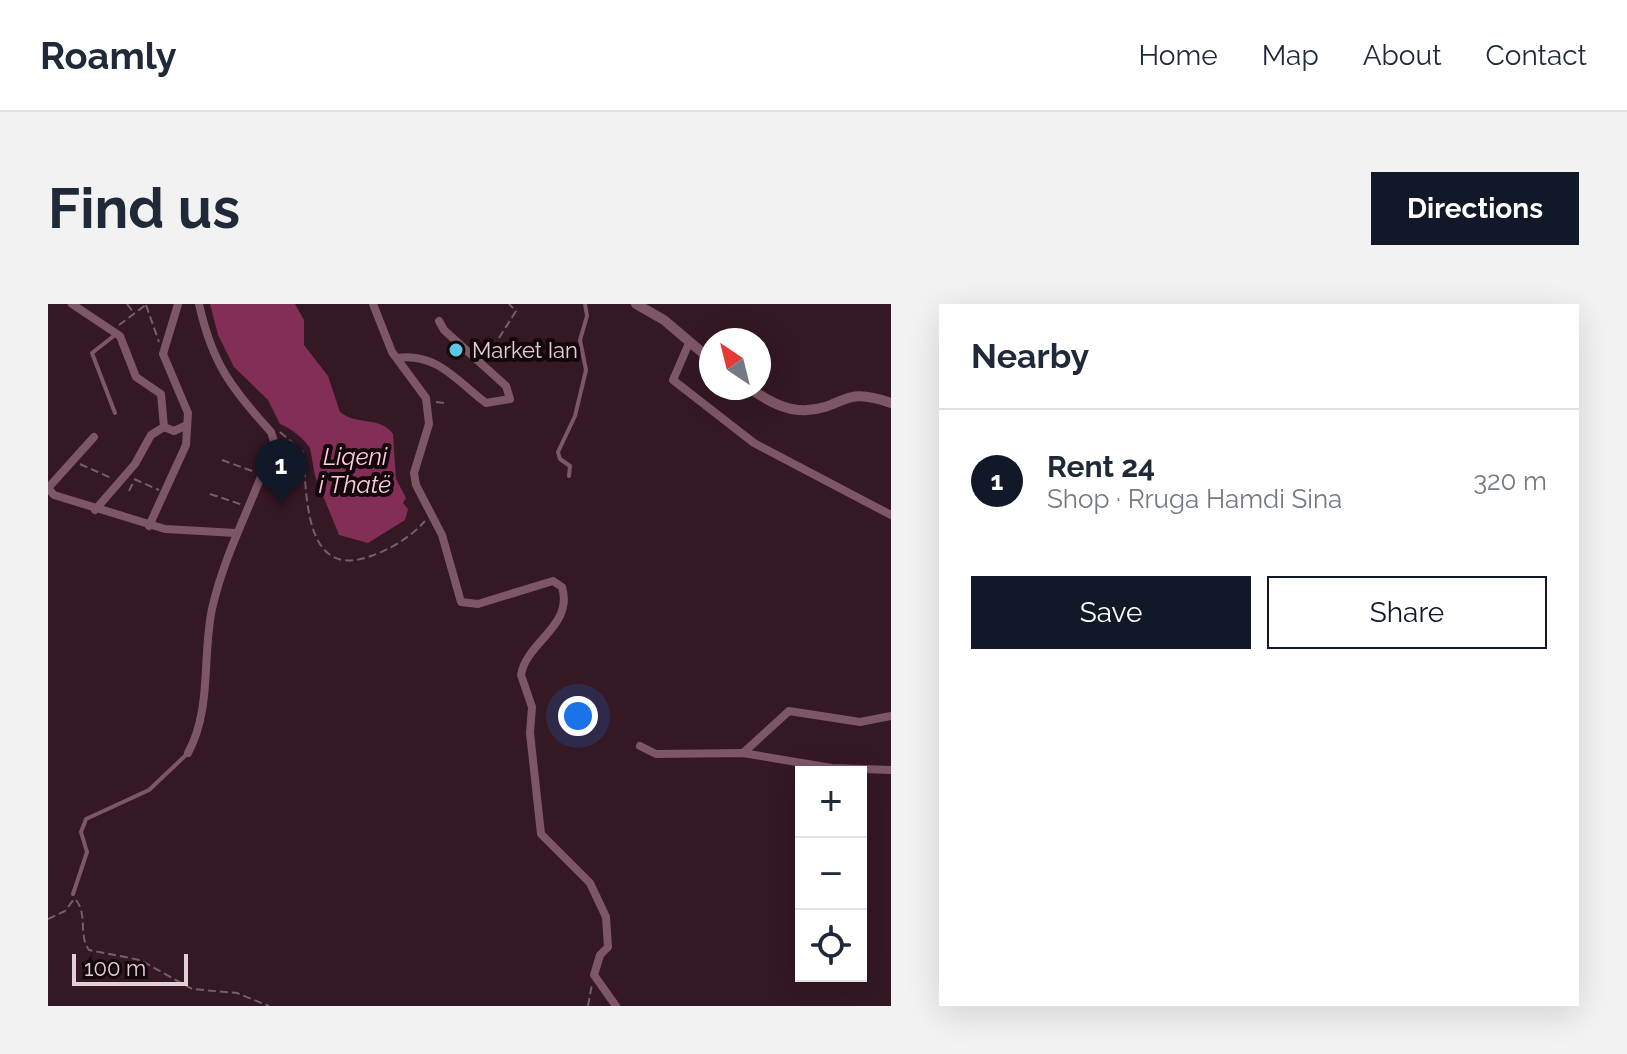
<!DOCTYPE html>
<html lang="en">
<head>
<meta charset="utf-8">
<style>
  :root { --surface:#fff; --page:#f2f2f3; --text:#1f2937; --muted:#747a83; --line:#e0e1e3; --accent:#111827 }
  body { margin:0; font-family:Raleway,sans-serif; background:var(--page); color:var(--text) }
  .controls { position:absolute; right:24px; bottom:24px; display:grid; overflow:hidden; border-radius:0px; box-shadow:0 8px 32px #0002 }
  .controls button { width:72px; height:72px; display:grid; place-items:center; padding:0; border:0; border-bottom:2px solid var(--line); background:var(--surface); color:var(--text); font:40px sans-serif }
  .compass { position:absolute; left:651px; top:24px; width:72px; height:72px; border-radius:50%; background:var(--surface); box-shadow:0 8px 32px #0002; rotate:325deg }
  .scale { position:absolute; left:24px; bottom:20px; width:116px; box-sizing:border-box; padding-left:8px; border:4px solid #e3d0d7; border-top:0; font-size:22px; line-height:28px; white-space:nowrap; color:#e3d0d7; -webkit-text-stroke:6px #13070c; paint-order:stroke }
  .you { position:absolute; left:530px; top:412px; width:28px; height:28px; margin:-20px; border:6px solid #fff; border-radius:50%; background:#1a73e8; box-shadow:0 0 0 12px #1a73e833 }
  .badge { display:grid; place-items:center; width:52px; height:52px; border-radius:50%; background:var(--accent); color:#fff; font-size:26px; font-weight:700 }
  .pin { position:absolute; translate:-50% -66px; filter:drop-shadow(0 2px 4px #0008) }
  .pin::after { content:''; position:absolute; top:42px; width:28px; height:24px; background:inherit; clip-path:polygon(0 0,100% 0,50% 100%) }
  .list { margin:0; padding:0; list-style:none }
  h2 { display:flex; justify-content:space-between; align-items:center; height:104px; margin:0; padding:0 32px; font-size:34px }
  h2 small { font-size:26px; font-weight:400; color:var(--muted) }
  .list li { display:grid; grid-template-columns:52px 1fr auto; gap:24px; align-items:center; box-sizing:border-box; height:144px; padding:0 32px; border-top:2px solid var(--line) }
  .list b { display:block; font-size:30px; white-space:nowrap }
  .list p { margin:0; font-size:26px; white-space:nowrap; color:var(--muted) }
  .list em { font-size:26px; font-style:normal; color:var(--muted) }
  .actions { display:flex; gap:16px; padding:24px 32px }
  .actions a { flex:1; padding:18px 0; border:2px solid var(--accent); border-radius:0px; text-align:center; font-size:28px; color:var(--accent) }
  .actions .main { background:var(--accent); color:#fff }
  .icon { flex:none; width:44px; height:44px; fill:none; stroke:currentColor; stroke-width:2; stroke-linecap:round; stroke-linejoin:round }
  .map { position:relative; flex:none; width:843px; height:702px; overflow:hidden; border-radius:0px }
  header { display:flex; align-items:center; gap:48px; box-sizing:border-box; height:112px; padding:0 40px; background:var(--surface); border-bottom:2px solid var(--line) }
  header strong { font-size:38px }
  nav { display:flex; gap:44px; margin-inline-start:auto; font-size:28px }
  .intro { display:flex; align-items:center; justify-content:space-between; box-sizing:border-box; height:192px; padding:0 48px }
  h1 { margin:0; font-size:56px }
  .button { padding:20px 36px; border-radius:0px; background:var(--accent); color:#fff; font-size:28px; font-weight:700 }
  main { display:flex; gap:48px; padding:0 48px }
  aside { flex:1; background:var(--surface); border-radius:0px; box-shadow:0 8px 32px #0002 }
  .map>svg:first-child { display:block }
  .water { fill:#832e57 }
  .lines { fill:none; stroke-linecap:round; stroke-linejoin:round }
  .path { stroke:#775e68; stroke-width:2; stroke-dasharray:8 4; stroke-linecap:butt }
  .service { stroke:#7e5767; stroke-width:4 }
  .minor { stroke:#7e5767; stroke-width:8 }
  .tertiary { stroke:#7e5767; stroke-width:10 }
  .poi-dot { fill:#5ac8e5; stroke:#13070c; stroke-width:3 }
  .labels { text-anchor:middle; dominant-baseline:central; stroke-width:8; stroke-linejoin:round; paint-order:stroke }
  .poi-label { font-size:22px; fill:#e3d0d7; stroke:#13070c; text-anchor:start }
  .water-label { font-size:24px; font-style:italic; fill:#ffcde0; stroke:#13070c }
</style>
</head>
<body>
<header>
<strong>Roamly</strong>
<nav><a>Home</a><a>Map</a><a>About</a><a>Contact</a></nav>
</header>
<div class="intro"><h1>Find us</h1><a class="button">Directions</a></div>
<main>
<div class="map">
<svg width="843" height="702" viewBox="0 0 843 702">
  <rect width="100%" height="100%" fill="#341824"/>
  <path class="water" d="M162,0H247L256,16V41L280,72L292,108C309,122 333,112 345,130L348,175L358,194L355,199L360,205L357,216L320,239L291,231L267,172L262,144C255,134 243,124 232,120L220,96L186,63L170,31Z"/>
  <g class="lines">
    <g class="path">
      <path d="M79,0L86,9"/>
      <path d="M98,1L111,38"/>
      <path d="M71,21L99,0"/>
      <path d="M451,34L468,7L461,0"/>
      <path d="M388,98L397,99"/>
      <path d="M232,128L255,148C259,188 255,275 320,253C340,247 363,233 377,217"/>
      <path d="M174,156L207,168"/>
      <path d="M32,160L63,174"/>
      <path d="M86,175L111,186"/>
      <path d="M81,187L86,177"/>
      <path d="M162,190L195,201"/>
      <path d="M28,596C40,611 30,631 41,646L92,656L144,685L189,689L221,702"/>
      <path d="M0,615L17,607L26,595"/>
      <path d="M540,702L544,680"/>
    </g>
    <g class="service">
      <path d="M67,109L44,49L67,31"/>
      <path d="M521,172L522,162L512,155L510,148L527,112L538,66L532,36L539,12L537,0"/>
      <path d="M25,590L39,548L33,528L38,515L101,486L139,450"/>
    </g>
    <g class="minor">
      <path d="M24,0L72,32L88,73L113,90L116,123"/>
      <path d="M325,0L344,48L378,94L381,120L366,169L368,181L394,231L413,298L430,300L505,277L514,283C526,322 478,338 473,371L484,403L482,429L493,530L542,579L558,613L560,643L552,651L546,671L568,702"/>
      <path d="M641,39L625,76L706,139L843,211"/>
      <path d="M349,54C388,48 409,77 438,99L462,95L458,82L396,26L391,17"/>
      <path d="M116,123L126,127L139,121"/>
      <path d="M0,184L6,191L117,225L188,229"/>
      <path d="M0,184L46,133"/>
      <path d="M47,206L87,160L103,131L116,123"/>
      <path d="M101,222L138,141L140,109L115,50L130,0"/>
      <path d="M592,442L608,450L695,449L784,464L843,466"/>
      <path d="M140,449C164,405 154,353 164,305C177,246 208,194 226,137L223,128C183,84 164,59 151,0"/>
      <path d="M695,449L741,407L812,418L843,412"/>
    </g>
    <g class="tertiary">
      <path d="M588,0L616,16L663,56"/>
      <path d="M701,84C717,95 738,108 759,106C797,104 794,81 843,99"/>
    </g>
  </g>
  <circle class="poi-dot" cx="408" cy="46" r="8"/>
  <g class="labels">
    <g class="poi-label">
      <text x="424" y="46">Market Ian</text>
    </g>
    <g class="water-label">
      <text x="307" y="152">Liqeni<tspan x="307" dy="28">i Thatë</tspan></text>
    </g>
  </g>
</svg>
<div class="controls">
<button>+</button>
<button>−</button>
<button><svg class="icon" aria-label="locate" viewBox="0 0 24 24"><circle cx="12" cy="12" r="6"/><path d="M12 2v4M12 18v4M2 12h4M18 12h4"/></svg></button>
</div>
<svg class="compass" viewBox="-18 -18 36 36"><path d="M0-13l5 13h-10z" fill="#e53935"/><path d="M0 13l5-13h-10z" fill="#747a83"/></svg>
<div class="scale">100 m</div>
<div class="you"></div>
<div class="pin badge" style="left:233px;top:201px">1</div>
</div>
<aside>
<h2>Nearby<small></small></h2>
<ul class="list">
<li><span class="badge">1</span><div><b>Rent 24</b><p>Shop · Rruga Hamdi Sina</p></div><em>320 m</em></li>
</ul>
<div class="actions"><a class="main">Save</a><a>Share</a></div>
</aside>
</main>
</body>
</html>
